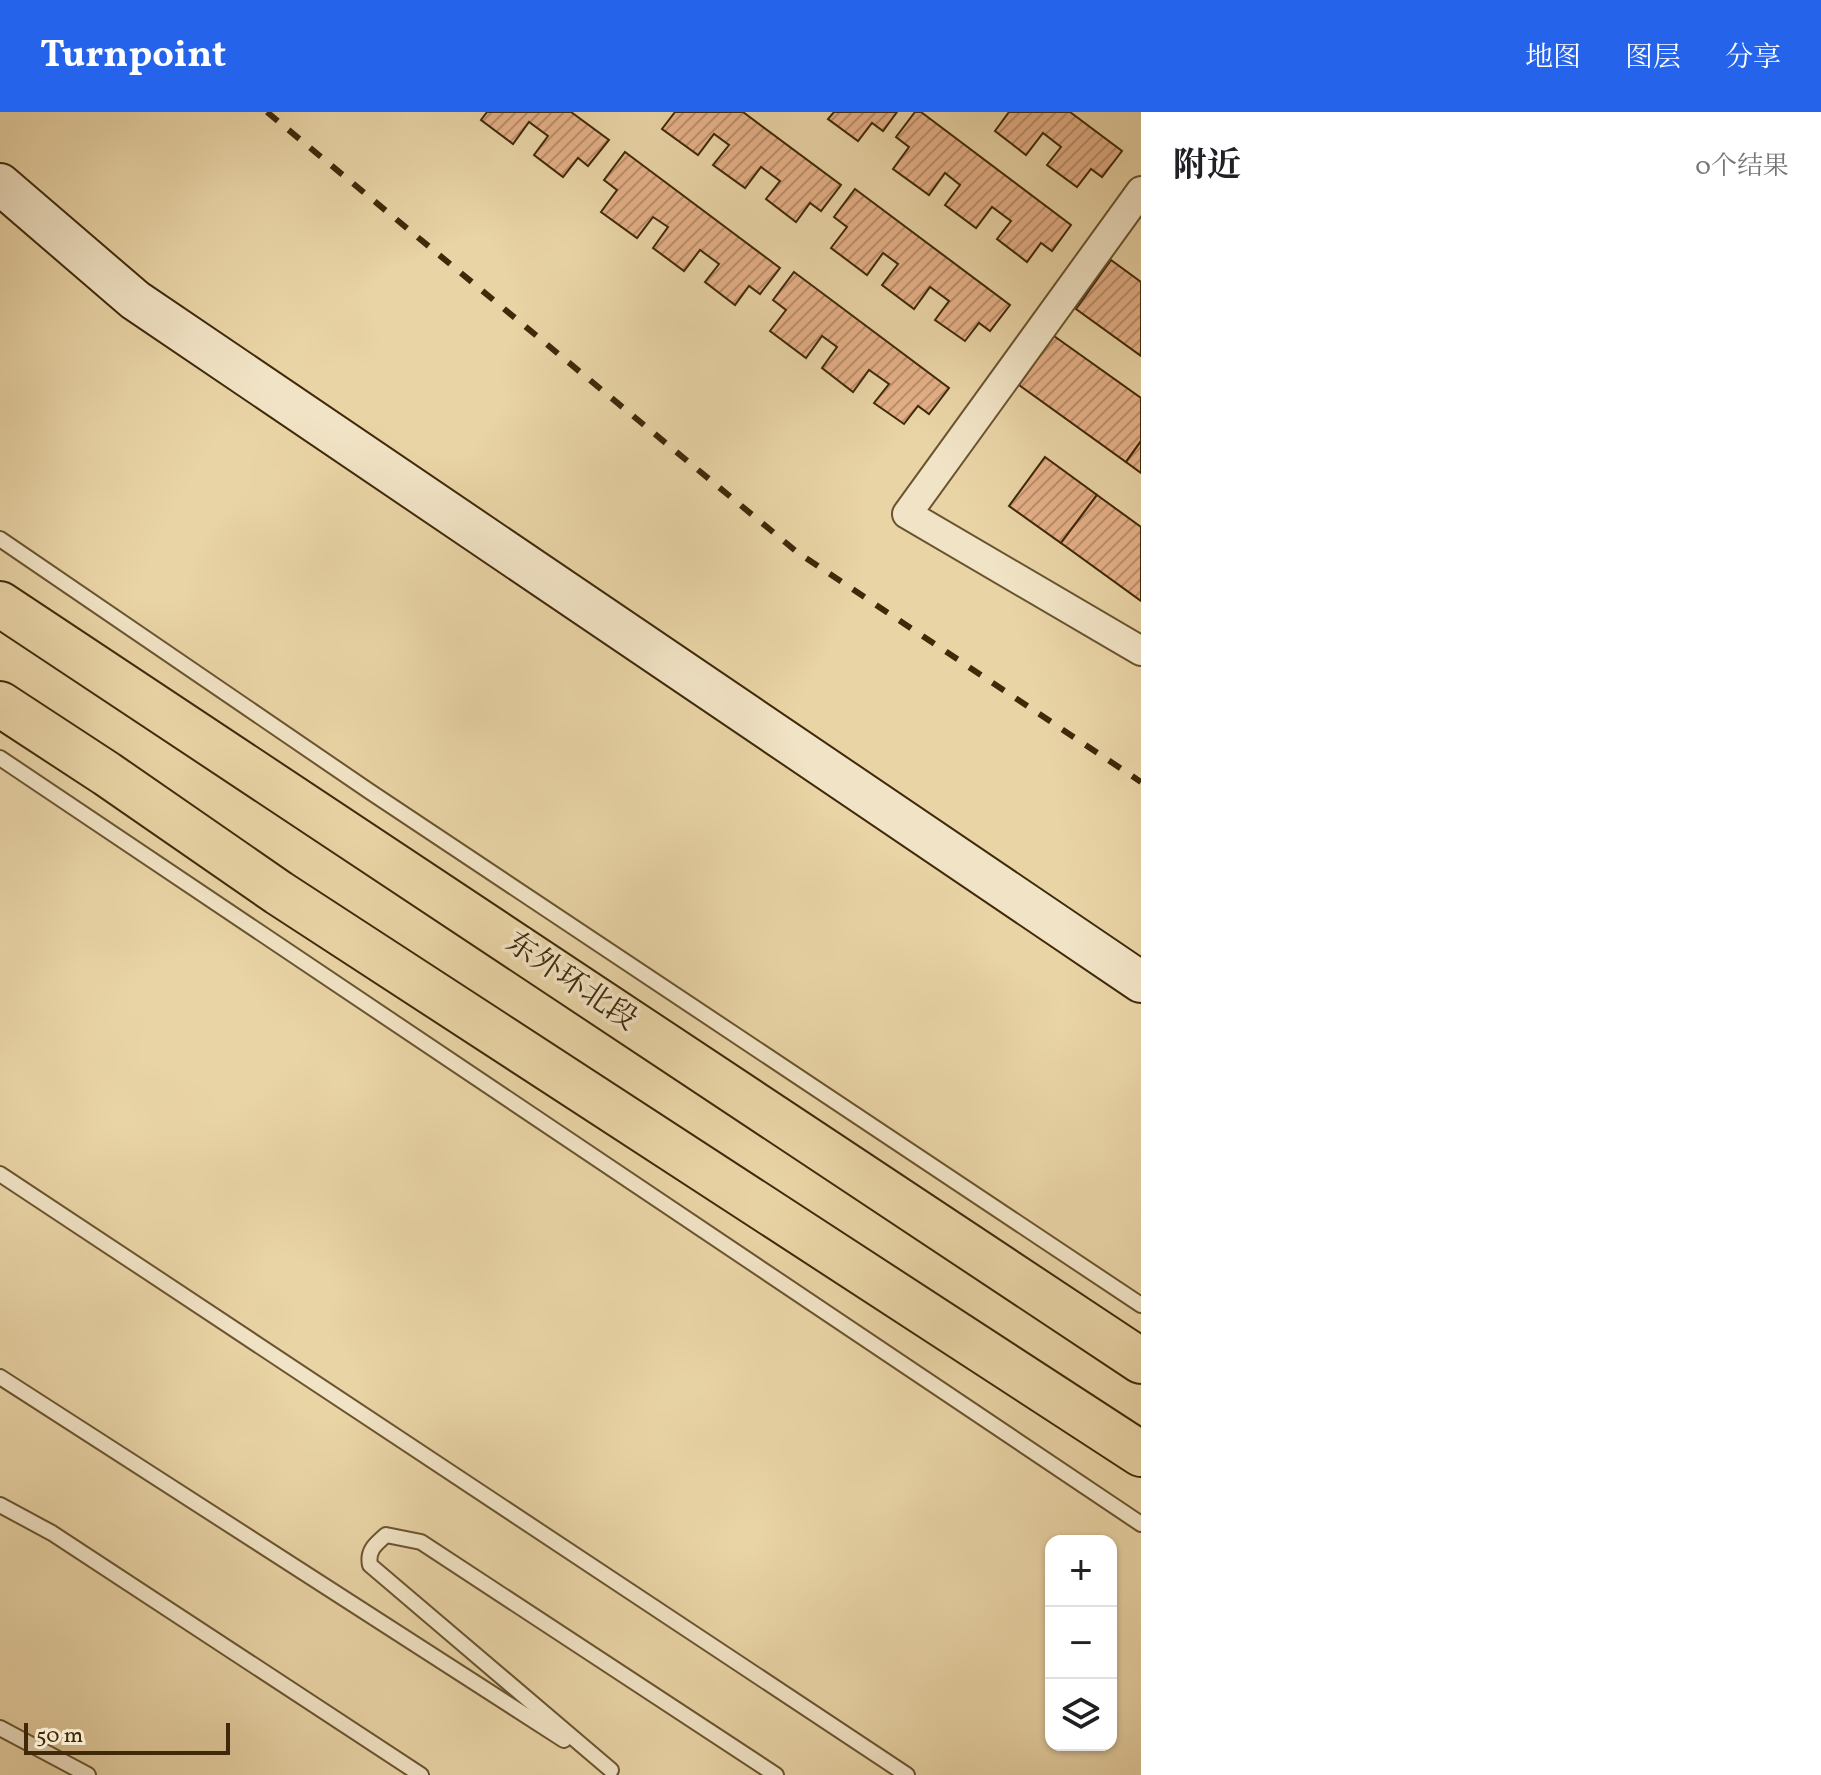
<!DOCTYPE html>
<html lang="zh">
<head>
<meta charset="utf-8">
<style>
  :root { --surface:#fff; --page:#f2f2f2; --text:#202124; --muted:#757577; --line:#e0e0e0; --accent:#2563eb }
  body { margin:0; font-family:Vollkorn,"Noto Serif SC",serif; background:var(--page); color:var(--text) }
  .controls { position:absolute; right:24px; bottom:24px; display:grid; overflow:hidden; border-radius:16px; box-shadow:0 2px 6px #0004 }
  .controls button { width:72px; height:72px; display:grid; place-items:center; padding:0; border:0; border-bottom:2px solid var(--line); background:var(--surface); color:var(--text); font:40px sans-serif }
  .scale { position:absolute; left:24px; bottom:20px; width:206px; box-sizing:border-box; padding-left:8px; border:4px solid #3f2909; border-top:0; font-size:22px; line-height:28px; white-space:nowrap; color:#3f2909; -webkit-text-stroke:6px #f1e3c5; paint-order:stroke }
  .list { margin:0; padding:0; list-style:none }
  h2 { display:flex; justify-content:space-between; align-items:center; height:104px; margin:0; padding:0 32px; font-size:34px }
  h2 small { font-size:26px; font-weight:400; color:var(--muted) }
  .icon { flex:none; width:44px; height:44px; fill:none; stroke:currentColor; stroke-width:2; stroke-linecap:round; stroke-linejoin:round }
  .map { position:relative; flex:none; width:1141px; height:1663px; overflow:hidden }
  header { display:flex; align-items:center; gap:48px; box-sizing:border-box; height:112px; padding:0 40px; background:var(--accent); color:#fff }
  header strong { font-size:38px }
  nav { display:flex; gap:44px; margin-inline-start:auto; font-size:28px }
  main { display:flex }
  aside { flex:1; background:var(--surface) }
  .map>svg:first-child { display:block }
  .building { fill:url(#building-hatch); stroke:#3f2909; stroke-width:2 }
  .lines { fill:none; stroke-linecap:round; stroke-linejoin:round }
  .lane-casing { stroke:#6a5430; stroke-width:18 }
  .street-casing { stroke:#6a5430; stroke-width:32 }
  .secondary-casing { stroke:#3f2909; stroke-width:44 }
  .highway-casing { stroke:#3f2909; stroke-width:48 }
  .lane { stroke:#f1e3c5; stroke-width:14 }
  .street { stroke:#f1e3c5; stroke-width:28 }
  .secondary { stroke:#f1e3c5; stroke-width:40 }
  .highway { stroke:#e9d4a6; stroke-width:44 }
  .rail { stroke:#3f2909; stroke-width:6; stroke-dasharray:14 14; stroke-linecap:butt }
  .labels { text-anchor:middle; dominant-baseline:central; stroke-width:7; stroke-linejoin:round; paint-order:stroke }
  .street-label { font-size:30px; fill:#3f2909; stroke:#f1e3c5 }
</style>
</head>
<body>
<header>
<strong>Turnpoint</strong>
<nav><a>地图</a><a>图层</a><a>分享</a></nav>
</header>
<main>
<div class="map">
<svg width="1141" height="1663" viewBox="0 0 1141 1663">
  <defs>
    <pattern id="building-hatch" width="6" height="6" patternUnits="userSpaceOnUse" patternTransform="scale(2)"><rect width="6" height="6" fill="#e5b087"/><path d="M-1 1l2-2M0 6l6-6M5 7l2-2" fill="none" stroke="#bb8f6d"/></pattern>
  </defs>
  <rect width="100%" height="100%" fill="#e9d4a6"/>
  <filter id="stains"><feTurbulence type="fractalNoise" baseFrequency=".0025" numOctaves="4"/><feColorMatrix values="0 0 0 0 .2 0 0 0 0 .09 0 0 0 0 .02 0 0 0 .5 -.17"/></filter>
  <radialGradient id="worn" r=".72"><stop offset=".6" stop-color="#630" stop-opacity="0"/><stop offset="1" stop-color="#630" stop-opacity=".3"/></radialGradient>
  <g class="building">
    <path d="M487,0H571L609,28L588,54L578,46L563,65L534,43L548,24L529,10L513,32L481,8Z"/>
    <path d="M675,0H743L841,73L821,99L810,91L796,110L766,87L780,69L761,55L745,76L713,53L729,33L714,22L698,43L662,17Z"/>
    <path d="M834,0H897L883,19L872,11L858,29L828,7Z"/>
    <path d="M915,0H921L1071,113L1052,139L1041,131L1027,150L997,127L1011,109L992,95L976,116L945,93L960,73L945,61L929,83L893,57L909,35L896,25Z"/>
    <path d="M1009,0H1070L1122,39L1102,65L1091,57L1077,75L1047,53L1061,35L1043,21L1026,43L995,19Z"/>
    <path d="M625,40L780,156L760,182L749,174L735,193L705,170L719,152L700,138L684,159L653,136L668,115L653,105L637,126L601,100L617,78L604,68Z"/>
    <path d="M855,77L1010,193L990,219L979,211L965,229L935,208L949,189L930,175L914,197L882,173L898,152L883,141L867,163L831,136L847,115L834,105Z"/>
    <path d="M1111,148L1141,170V244L1076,197Z"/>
    <path d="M794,160L949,276L929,302L918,294L904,312L874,291L889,272L869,258L853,280L822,256L837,235L822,224L806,246L770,219L786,198L773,188Z"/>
    <path d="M1054,224L1141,286V329L1126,350L1019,273Z"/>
    <path d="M1141,329V361L1126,350Z"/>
    <path d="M1045,345L1097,383L1061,431L1009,394Z"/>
    <path d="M1097,383L1141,415V489L1061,431Z"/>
  </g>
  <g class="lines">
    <defs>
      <g id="lane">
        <path d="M0,427L369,679L1141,1193"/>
        <path d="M0,646L1141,1412"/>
        <path d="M0,1062L907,1663"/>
        <path d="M0,1265L564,1628"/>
        <path d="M0,1393L52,1421L421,1663"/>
        <path d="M0,1616L88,1663"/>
        <path d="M611,1658L370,1453C367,1438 376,1432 386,1423L421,1430L776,1663"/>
      </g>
      <path id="street" d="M1141,79L907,402L1141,539"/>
      <path id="secondary" d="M0,72L135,188L1141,870"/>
      <g id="highway">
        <path d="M0,492L1141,1249"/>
        <path d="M0,592L107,662L279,781L1141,1342"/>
      </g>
    </defs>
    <use href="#lane" class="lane-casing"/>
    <use href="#street" class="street-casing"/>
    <use href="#secondary" class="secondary-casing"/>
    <use href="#highway" class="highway-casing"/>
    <use href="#lane" class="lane"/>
    <use href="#street" class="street"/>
    <use href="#secondary" class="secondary"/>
    <use href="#highway" class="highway"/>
    <path class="rail" d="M267,0L797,440L1141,670"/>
  </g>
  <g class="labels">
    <g class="street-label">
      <text transform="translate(571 870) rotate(34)">东外环北段</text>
    </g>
  </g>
  <rect width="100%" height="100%" filter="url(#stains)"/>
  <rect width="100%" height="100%" fill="url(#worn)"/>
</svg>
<div class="controls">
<button>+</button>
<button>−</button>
<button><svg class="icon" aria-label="layers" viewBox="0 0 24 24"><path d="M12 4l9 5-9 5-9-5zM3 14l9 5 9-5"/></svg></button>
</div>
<div class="scale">50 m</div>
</div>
<aside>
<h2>附近<small>0个结果</small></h2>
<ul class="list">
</ul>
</aside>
</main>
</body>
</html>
